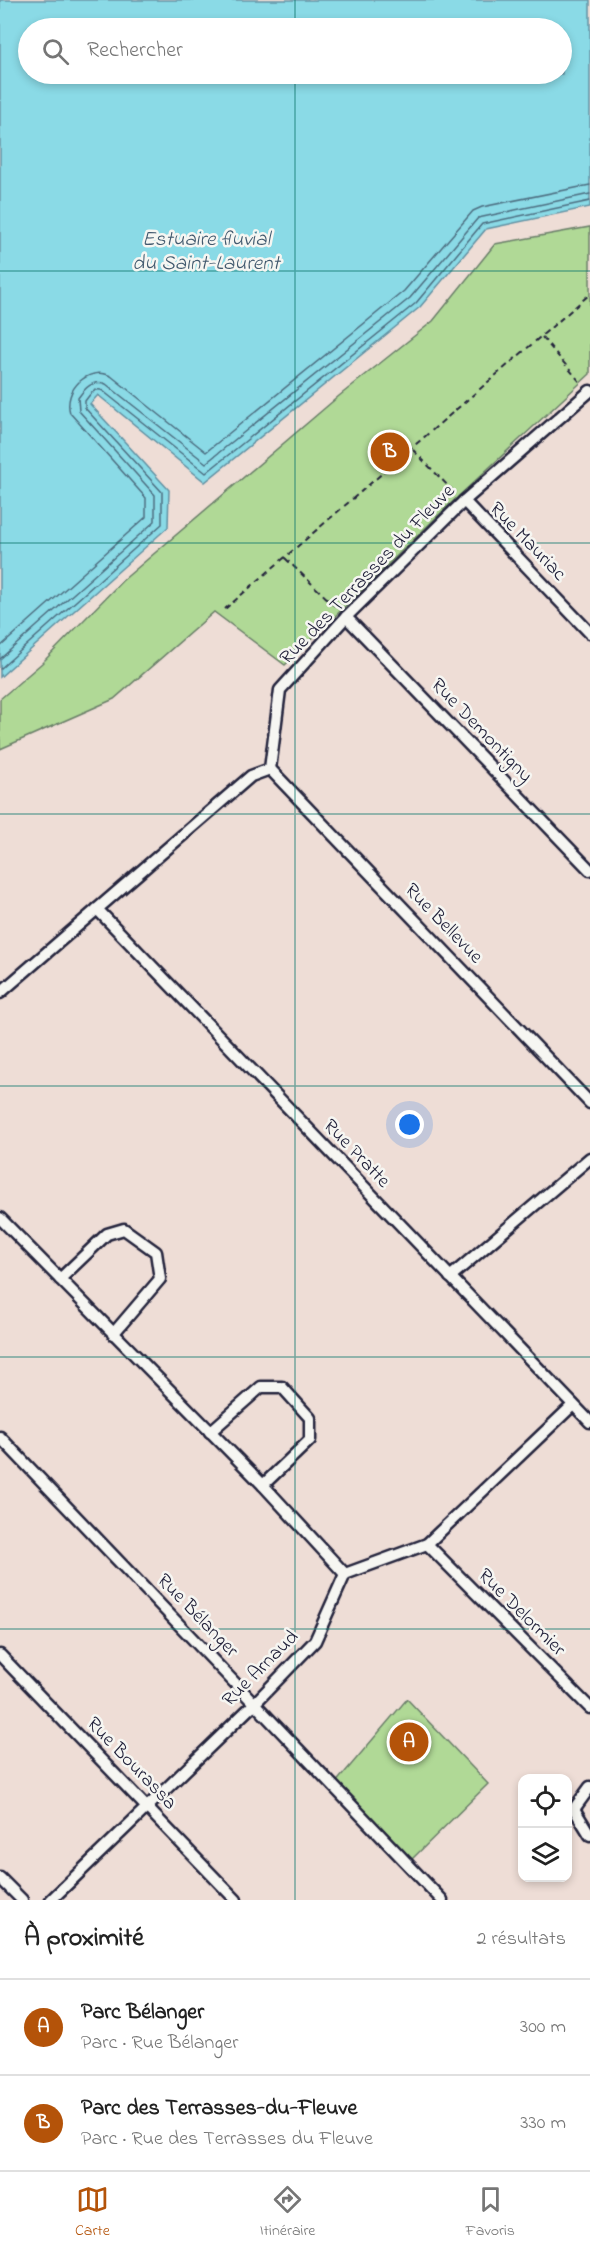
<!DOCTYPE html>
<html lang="fr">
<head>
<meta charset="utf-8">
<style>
  :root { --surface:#fff; --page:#f2f2f2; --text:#222; --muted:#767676; --line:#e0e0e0; --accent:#b45309 }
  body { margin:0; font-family:"Indie Flower",sans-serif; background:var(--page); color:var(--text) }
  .controls { position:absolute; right:18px; bottom:18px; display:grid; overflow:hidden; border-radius:12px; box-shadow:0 3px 9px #0003 }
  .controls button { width:54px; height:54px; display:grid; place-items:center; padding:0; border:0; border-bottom:2px solid var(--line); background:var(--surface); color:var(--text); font:30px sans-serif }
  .you { position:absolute; left:410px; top:1125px; width:21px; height:21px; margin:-15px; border:4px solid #fff; border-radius:50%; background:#1a73e8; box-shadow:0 0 0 9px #1a73e833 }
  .badge { display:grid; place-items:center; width:39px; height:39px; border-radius:50%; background:var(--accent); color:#fff; font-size:20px; font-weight:700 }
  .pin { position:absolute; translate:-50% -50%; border:3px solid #fff; box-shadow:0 2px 6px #0006 }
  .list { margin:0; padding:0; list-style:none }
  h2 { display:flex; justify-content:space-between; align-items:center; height:78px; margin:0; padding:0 24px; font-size:26px }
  h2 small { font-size:20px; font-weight:400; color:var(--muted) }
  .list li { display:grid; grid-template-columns:39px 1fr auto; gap:18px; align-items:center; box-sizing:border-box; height:96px; padding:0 24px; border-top:2px solid var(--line) }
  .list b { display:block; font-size:22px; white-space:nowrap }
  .list p { margin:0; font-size:20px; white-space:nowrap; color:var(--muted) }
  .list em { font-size:20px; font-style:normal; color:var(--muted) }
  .icon { flex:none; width:33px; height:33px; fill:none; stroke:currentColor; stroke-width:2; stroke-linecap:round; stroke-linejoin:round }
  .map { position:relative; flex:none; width:590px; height:1900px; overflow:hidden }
  .search { position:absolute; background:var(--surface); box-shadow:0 3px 9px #0003; left:18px; right:18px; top:18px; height:66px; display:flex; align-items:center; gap:15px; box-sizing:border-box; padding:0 21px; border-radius:33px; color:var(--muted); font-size:22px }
  .sheet { height:270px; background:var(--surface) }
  nav { display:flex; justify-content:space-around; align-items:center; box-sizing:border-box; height:84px; border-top:2px solid var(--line); background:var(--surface); font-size:16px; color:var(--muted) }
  nav a { display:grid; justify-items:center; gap:3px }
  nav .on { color:var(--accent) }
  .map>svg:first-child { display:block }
  .green { fill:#b0d996; stroke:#697e68; stroke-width:1.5 }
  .water { fill:#8adae6; stroke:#6090a2; stroke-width:1.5; fill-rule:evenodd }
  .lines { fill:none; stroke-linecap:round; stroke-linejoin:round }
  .shore { stroke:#4c6c7f; stroke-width:1.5 }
  .minor-casing { stroke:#22223b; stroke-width:15 }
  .path { stroke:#22223b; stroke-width:2; stroke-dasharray:6 4.5; stroke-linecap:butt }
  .minor { stroke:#f6f6f2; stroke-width:10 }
  .grid { fill:none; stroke:#0f766e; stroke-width:1.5; stroke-opacity:0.55 }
  .labels { text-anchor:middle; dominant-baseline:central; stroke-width:5; stroke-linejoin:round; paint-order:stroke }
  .street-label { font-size:20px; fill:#22223b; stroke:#f6f6f2 }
  .water-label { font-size:21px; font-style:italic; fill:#41596e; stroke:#f6f6f2 }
</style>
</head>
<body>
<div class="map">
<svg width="590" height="1900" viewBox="0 0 590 1900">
  <rect width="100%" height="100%" fill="#eeddd6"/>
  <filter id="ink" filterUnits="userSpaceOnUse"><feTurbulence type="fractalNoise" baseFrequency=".0167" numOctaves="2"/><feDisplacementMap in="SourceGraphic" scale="12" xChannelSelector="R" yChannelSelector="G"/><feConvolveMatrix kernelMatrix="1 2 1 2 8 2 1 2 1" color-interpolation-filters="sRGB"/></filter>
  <g filter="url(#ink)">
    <g class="green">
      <path d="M590,227V374L447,507L285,665L214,612L114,699L0,749V699L42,663L122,581L339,396L433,321L495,244Z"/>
      <path d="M407,1699L488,1784L409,1862L334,1785Z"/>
    </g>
    <path class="water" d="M0,0H590V207L486,229L420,307L205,482L98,395L90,404L169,490L168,527L0,677ZM28,28H562V74H28Z"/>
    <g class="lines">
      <g class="shore">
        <path d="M0,647L146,517V498L70,413C63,390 88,365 111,376L206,452L404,291L473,211L482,207L590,185"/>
        <path d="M0,659L155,521V495L79,411L78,398C85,388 93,379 106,384L206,463L410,298L478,218L590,194"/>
        <path d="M0,669L162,524V492L85,408V401C90,394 95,387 103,391L206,473L416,303L482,224L590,201"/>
      </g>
      <defs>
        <g id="minor">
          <path d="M464,501L590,633"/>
          <path d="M346,617L590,870"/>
          <path d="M270,769L590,1103"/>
          <path d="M97,909L590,1422"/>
          <path d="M0,993L251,776L270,769L280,690L346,617L464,501L590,391"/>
          <path d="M0,1218L263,1485L345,1574"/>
          <path d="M450,1277L590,1158"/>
          <path d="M60,1279L107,1234L124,1229L156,1252L160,1279L113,1334"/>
          <path d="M210,1432L261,1387H282L310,1418V1440L263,1485"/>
          <path d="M0,1437L442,1900"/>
          <path d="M427,1544L590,1708"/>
          <path d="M0,1655L236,1900"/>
          <path d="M590,1787L574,1809L590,1835"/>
          <path d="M0,1878L22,1900"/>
          <path d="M51,1900L255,1703L315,1641L345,1574L427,1544L573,1405"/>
        </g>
      </defs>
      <use href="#minor" class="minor-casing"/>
      <g class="path">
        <path d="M542,337L581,383"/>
        <path d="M413,450L455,493"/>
        <path d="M285,558L337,608"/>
        <path d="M225,609L590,294"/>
      </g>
      <use href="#minor" class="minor"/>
    </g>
  </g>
  <path class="grid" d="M295,0V28M295,74V1900M0,271H590M0,543H590M0,814H590M0,1086H590M0,1357H590M0,1629H590"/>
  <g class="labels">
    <g class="street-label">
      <text transform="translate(527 542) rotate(46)">Rue Mauriac</text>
      <text transform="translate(368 575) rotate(-46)">Rue des Terrasses du Fleuve</text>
      <text transform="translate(481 731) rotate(46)">Rue Demontigny</text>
      <text transform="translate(443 924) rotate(46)">Rue Bellevue</text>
      <text transform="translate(356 1154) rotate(46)">Rue Pratte</text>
      <text transform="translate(521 1613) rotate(45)">Rue Delormier</text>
      <text transform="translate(197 1616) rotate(46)">Rue Bélanger</text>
      <text transform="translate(261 1669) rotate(-45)">Rue Arnaud</text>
      <text transform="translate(131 1764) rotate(46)">Rue Bourassa</text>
    </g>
    <g class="water-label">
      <text x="206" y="240">Estuaire fluvial<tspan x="206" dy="24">du Saint-Laurent</tspan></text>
    </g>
  </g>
</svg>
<div class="controls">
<button><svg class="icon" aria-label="locate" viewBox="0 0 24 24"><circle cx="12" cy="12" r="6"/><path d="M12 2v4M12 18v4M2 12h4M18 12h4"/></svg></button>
<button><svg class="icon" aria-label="layers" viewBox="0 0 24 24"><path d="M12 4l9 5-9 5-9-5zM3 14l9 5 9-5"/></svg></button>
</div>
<div class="you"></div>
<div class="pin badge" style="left:409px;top:1742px">A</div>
<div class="pin badge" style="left:390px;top:452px">B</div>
<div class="search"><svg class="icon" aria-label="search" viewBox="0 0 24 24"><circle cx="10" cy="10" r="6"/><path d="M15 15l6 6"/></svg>Rechercher</div>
</div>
<section class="sheet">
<h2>À proximité<small>2 résultats</small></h2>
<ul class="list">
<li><span class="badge">A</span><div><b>Parc Bélanger</b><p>Parc · Rue Bélanger</p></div><em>300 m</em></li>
<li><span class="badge">B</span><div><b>Parc des Terrasses-du-Fleuve</b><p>Parc · Rue des Terrasses du Fleuve</p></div><em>330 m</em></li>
</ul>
</section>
<nav>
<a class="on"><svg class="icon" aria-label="map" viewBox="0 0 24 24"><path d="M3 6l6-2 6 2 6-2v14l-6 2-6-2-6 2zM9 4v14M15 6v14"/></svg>Carte</a>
<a><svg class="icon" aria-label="directions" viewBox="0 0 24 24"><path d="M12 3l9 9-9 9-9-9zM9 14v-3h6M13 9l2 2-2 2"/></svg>Itinéraire</a>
<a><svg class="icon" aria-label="saved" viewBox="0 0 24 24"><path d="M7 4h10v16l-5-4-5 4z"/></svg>Favoris</a>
</nav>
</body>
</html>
